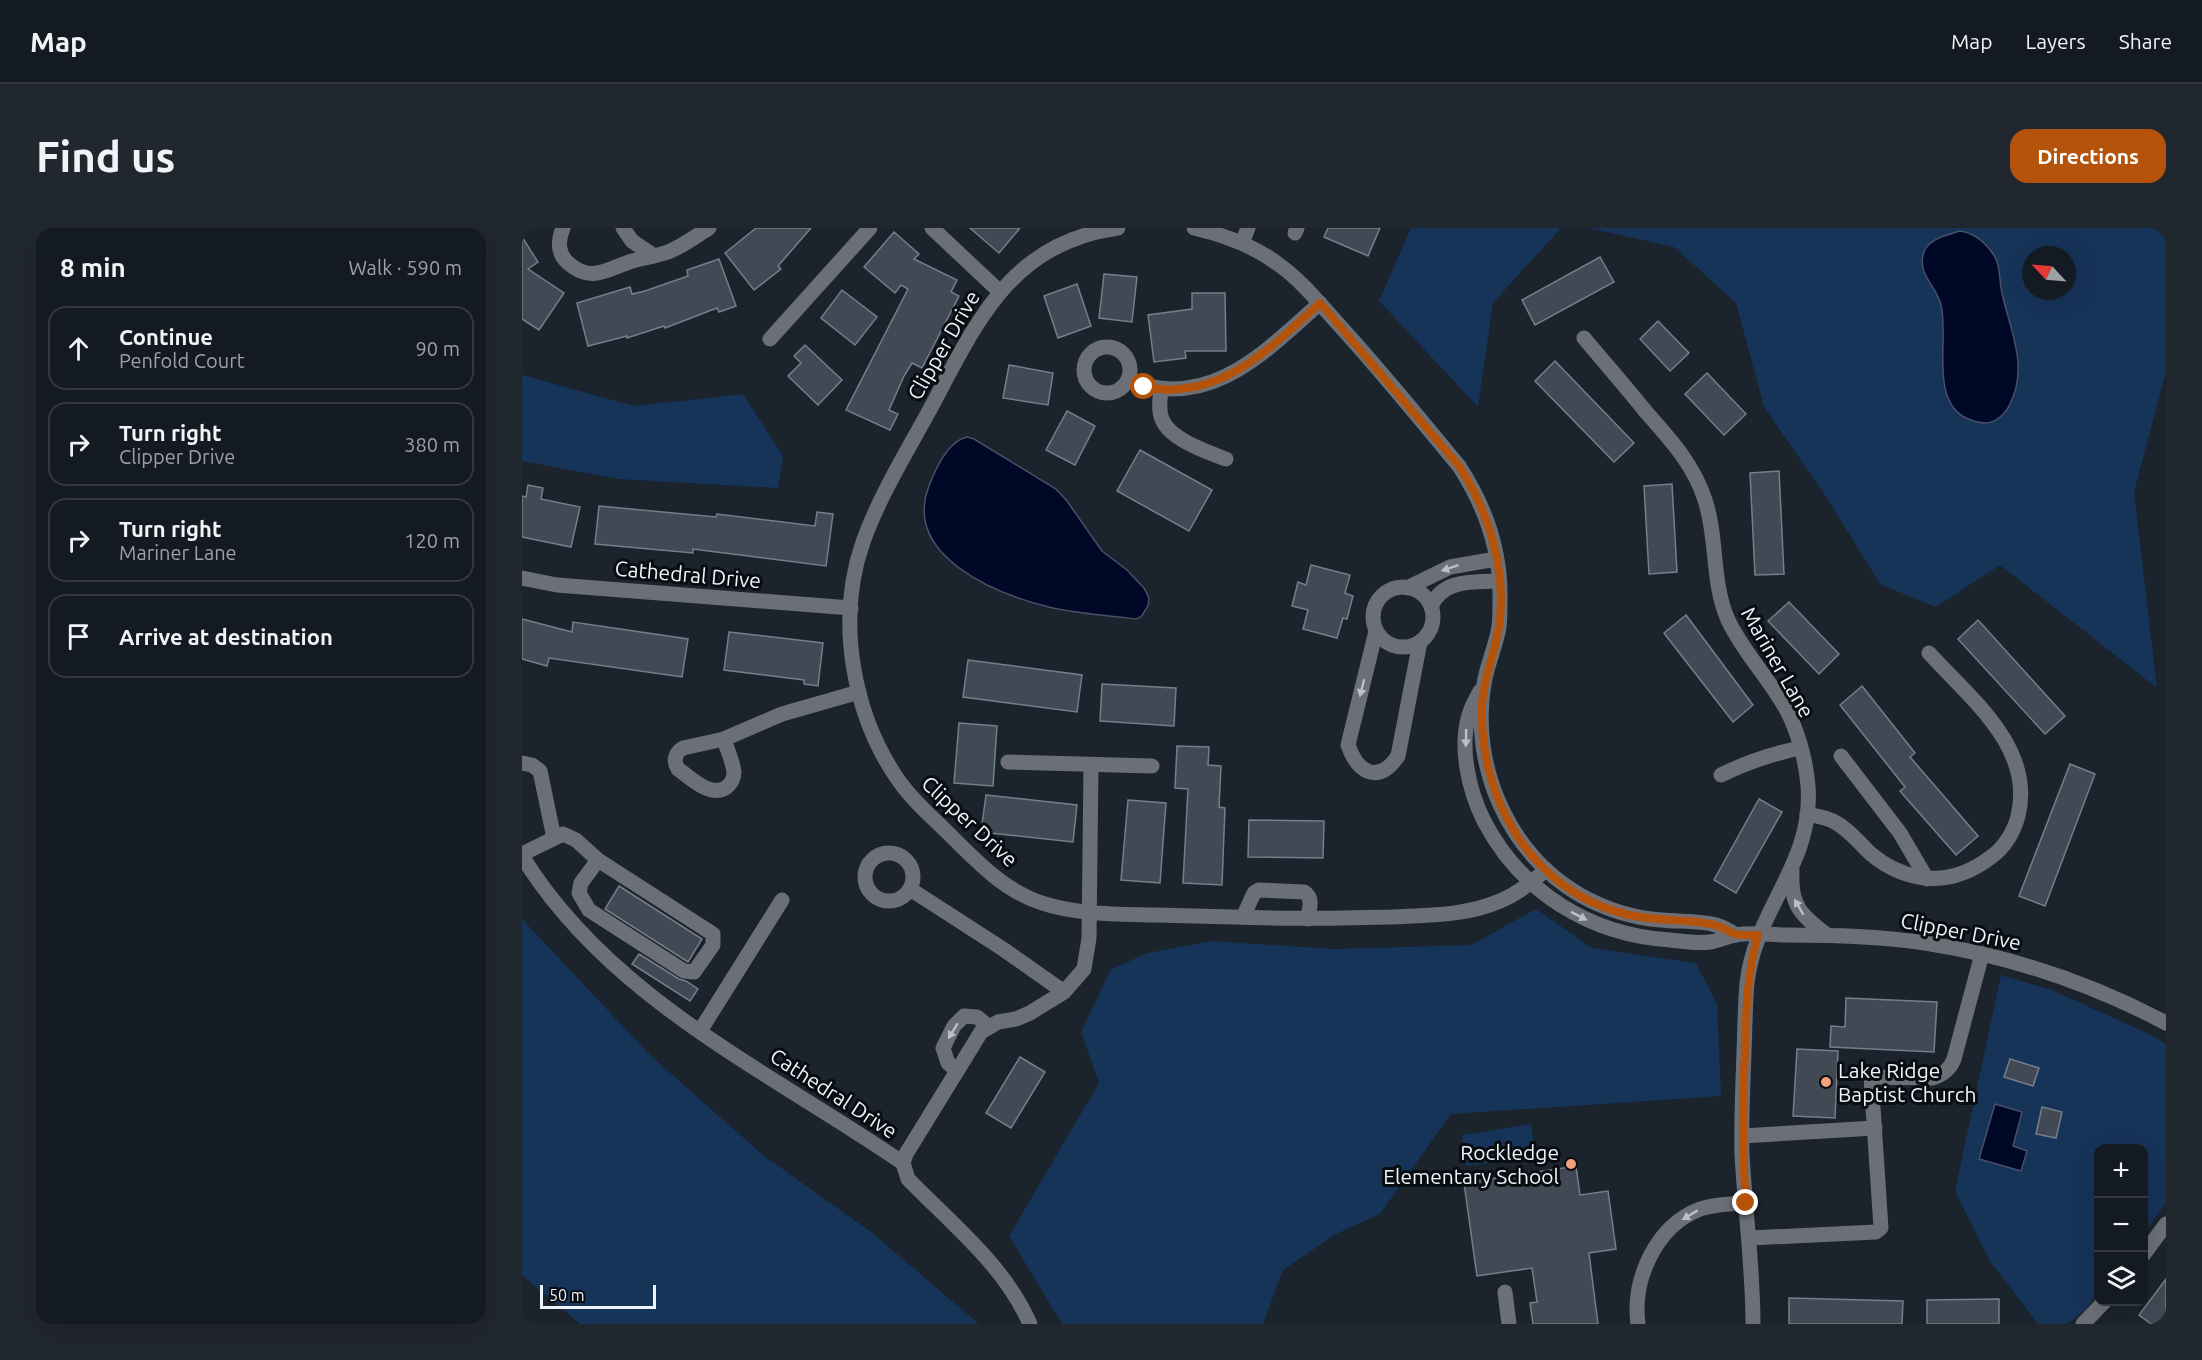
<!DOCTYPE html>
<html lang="en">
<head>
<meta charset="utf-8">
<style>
  :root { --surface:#141a22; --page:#21272f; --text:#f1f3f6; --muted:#9da1a5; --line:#333840; --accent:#b45309 }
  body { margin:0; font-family:Ubuntu,sans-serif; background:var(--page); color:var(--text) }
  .controls { position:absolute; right:18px; bottom:18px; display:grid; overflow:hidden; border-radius:12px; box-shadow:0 6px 24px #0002 }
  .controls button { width:54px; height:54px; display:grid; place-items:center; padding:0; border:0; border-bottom:2px solid var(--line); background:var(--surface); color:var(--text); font:30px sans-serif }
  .compass { position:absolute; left:1500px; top:18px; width:54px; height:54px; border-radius:50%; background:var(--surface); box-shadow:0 6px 24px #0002; rotate:296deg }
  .scale { position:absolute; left:18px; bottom:15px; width:116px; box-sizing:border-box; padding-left:6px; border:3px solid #eff4fc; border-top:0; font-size:16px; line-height:21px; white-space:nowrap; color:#eff4fc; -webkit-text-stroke:4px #090c11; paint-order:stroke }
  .stop { position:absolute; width:18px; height:18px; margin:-14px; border:4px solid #b45309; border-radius:50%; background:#fff }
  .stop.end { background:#b45309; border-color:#fff; box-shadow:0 2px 6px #0008 }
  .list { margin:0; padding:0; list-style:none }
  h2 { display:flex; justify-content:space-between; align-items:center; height:78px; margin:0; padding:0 24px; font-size:26px }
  h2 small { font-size:20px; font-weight:400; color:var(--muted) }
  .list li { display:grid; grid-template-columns:39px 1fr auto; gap:18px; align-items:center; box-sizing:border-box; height:84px; margin:0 12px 12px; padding:0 12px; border:2px solid var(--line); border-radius:18px }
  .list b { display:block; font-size:22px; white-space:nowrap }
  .list p { margin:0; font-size:20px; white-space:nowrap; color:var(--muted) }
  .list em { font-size:20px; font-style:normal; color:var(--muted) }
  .icon { flex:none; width:33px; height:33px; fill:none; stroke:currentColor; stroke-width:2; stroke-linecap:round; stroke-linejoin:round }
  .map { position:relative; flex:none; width:1644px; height:1096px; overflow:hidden; border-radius:18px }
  header { display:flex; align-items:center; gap:36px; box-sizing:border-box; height:84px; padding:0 30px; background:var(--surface); border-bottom:2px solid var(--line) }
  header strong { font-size:28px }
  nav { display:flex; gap:33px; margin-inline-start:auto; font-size:21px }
  .intro { display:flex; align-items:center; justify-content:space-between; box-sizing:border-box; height:144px; padding:0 36px }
  h1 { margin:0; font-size:42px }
  .button { padding:15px 27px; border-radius:18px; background:var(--accent); color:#fff; font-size:21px; font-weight:700 }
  main { display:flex; gap:36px; padding:0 36px }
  aside { flex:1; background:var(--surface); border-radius:18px; box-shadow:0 6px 24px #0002 }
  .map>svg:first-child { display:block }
  .green { fill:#163358; fill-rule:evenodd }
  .water { fill:#000827; stroke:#484f67; stroke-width:1.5 }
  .building { fill:#414955; stroke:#757e8b; stroke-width:1.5 }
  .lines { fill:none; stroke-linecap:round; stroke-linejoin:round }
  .minor { stroke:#6c7076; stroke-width:15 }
  .oneway { fill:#bbbfc6 }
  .route { stroke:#b45309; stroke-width:8 }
  .poi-dot { fill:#f1a17c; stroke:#090c11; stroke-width:2 }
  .labels { text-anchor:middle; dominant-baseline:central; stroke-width:6; stroke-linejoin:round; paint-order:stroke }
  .street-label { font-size:21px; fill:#eff4fc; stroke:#090c11 }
  .poi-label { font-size:21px; fill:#eff4fc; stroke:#090c11; text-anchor:start }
</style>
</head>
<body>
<header>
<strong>Map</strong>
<nav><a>Map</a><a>Layers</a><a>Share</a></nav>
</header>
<div class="intro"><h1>Find us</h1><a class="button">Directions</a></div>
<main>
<aside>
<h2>8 min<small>Walk · 590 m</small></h2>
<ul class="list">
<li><svg class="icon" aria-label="ahead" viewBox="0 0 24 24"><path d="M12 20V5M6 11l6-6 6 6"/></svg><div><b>Continue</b><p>Penfold Court</p></div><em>90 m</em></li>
<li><svg class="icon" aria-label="right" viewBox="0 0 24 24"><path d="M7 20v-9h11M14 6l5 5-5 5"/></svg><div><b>Turn right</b><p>Clipper Drive</p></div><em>380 m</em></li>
<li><svg class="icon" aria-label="right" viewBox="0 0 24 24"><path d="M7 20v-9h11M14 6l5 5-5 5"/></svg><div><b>Turn right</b><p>Mariner Lane</p></div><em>120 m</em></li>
<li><svg class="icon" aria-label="arrive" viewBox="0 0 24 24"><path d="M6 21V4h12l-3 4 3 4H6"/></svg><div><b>Arrive at destination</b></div></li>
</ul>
</aside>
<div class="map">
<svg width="1644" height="1096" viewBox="0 0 1644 1096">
  <rect width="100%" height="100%" fill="#1b232d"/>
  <g class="green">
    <path d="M889,0H1039L971,75L956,179L857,73Z"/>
    <path d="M1066,0H1644V144L1612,264L1635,460L1478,337L1414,379L1358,356L1303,267L1242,179L1214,75L1152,19ZM1438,3L1476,34C1477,45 1478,56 1480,67C1488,99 1503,131 1493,165L1422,153C1422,129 1424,103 1420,79C1418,69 1412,62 1407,54C1388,22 1411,12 1438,3ZM1509,27H1545V63H1509Z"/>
    <path d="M0,147L112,178L221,166L261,228L256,260L96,251L0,233Z"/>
    <path d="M1014,681L1070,720L1174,735L1195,776L1199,868L929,886L858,986L814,1006L761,1042L741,1096H540L487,1008L577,855L559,804L589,741L626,725L689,713L812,721L949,717Z"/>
    <path d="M0,691L129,828L241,927L349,1004L457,1096H58L0,1047Z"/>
    <path d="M1479,747L1530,762L1625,805L1644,816V975L1622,1005V920H1576V1064L1563,1082L1545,1096H1516L1467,1032L1433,963Z"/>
    <path d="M1009,896L1014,928L944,938L940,907Z"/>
  </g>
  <g class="water">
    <path d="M1438,3C1453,5 1465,16 1473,29C1479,40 1477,53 1480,65C1488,102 1507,138 1488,176C1484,185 1475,194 1464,195C1458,195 1448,192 1442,189C1408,169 1427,110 1419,77C1415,59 1396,47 1401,27C1404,11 1425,7 1438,3Z"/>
    <path d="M445,209L452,211L534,261L545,273L580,323L605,342L622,360L627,370L626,378L619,389L614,391C585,387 555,386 527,379C474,366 380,328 407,258C413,242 426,213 445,209Z"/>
    <path d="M1473,876L1500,884L1491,918L1505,923L1499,943L1457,931Z"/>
  </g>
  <g class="building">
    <path d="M234,0H289L256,38L259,41L232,62L203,25Z"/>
    <path d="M448,0H498L477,25Z"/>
    <path d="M806,0H858L846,28L802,9Z"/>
    <path d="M372,4L397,26L392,31L435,52L429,64L437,68L400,140L390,135L382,148L367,182L376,186L368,202L324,182L386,61L379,57L373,65L342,39Z"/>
    <path d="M0,9L16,34L6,41L42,65L17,102L0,91Z"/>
    <path d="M1078,29L1092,54L1013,97L1000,72Z"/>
    <path d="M197,31L214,78L197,84L195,80L143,100L142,98L105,110V108L66,118L55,75L108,59L110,66L123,63L166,48L165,42Z"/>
    <path d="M582,46L615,49L610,94L577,90Z"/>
    <path d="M555,56L569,98L536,110L522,68Z"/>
    <path d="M320,62L355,89L333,117L299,90Z"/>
    <path d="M670,65H703L704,123H663L664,130L632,134L626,87L670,81Z"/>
    <path d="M1136,93L1167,125L1148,143L1118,111Z"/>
    <path d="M283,117L320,152L296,177L266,148L279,135L272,128Z"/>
    <path d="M1033,133L1112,215L1092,234L1013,153Z"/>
    <path d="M487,137L531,145L526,177L481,170Z"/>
    <path d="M1185,145L1224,186L1202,207L1163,166Z"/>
    <path d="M545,183L573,198L553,237L524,222Z"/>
    <path d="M618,222L690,262L667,303L595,263Z"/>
    <path d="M1257,243L1262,346L1233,347L1228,245Z"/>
    <path d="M1150,256L1155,344L1127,346L1122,258Z"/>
    <path d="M6,257L21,260L19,271L58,279L49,319L0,309V268L4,269Z"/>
    <path d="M77,278L194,289L195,286L293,298L295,284L311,286L304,338L171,321V325L73,316Z"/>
    <path d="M789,337L828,347L823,365L831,368L825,391L821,390L815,410L781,401L786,382L770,378L776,354L784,357Z"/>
    <path d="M1267,374L1317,426L1297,446L1246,393Z"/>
    <path d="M1164,387L1231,477L1211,494L1142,405Z"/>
    <path d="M0,391L50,404L51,394L166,411L160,449L27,430L25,438L0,431Z"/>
    <path d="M1456,392L1543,488L1523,506L1436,411Z"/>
    <path d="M207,404L301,415L296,458L282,456V452L202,442Z"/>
    <path d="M446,432L560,447L555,484L441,469Z"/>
    <path d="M580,456L654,460L652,498L578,493Z"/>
    <path d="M1340,458L1393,525L1388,529L1456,608L1434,627L1378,563L1383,559L1318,477Z"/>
    <path d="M437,495L475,498L471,558L432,555Z"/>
    <path d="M655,518L687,519L686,537L699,538L697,579L703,580L700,657L661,655L666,561L653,560Z"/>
    <path d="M1548,536L1573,546L1523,678L1497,668Z"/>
    <path d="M464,567L555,577L551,614L459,604Z"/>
    <path d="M1237,571L1260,584L1214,665L1192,652Z"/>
    <path d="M606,572L644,575L638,655L599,652Z"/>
    <path d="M727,592L802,593L801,630L726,629Z"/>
    <path d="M97,658L180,711L166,734L83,681Z"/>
    <path d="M117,726L157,751L164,753L176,761L168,773L110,736Z"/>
    <path d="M1324,770L1415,774L1412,824L1308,819L1309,798L1323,799Z"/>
    <path d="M1275,821L1316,823L1313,890L1271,888Z"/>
    <path d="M498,829L523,844L489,900L464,885Z"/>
    <path d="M1488,831L1517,840L1511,858L1482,849Z"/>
    <path d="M1520,879L1540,884L1534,910L1514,906Z"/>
    <path d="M1054,938L1058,967L1086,963L1094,1021L1067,1025L1076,1096H1011L1008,1075L1015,1074L1010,1040L955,1048L942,955Z"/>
    <path d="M1644,1051V1096H1629L1617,1087Z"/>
    <path d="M1267,1070L1381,1073L1380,1096H1267Z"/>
    <path d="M1477,1071V1096H1405V1072Z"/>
  </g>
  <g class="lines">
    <g class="minor">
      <path d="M41,0C36,12 35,24 45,34C69,56 85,41 110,33C122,30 134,28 146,24C161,18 174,8 187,0"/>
      <path d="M101,0L110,13L132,28"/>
      <path d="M410,0L477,63"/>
      <path d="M596,0C492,14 457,89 413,172C389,217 358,266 341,314C314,391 330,486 377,553C389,570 404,584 419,598C448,626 477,660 517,674C554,687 595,686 634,687C673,688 712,689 751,690C791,691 830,690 869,689C907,687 943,688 978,673C996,666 1009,654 1024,642"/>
      <path d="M672,0C702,7 731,17 756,36C780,53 798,76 818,98C859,143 898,191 937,238C963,278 979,324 978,371C978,380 978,390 977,399C974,418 965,436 962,456C948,537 986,625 1058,667C1083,681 1111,690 1139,692C1157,694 1177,692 1194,697C1201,699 1208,703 1214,707"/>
      <path d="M773,5L775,0"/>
      <path d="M720,15L726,0"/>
      <path d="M1062,110C1083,135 1104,159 1124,184C1148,211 1172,237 1183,272C1196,311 1189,353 1206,392C1221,424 1247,450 1264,481C1276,503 1284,533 1286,558C1292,636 1233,681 1225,755C1223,778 1223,801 1222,824C1221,858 1219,892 1220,926C1223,983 1231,1039 1231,1096"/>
      <path d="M248,111L348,0"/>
      <circle cx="585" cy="142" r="23"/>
      <path d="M606,152C687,184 742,125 798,75"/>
      <path d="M639,162C638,171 636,182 640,191C647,211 685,224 704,231"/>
      <path d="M0,350L35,357L329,380"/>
      <circle cx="881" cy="389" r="30"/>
      <path d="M885,360L928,339L974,331"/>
      <path d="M909,379C920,351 951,354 977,353"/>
      <path d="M854,403L826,517C836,546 857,556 876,528L898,414"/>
      <path d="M958,463C954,471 949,479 947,487C937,520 947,563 962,593C999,664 1068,707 1148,712C1160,713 1176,716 1188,714C1197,713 1205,708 1214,707C1230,704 1248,707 1264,707C1312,707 1361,708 1409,716C1491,729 1570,756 1644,795"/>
      <path d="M202,511C205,521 211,534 212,544C212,548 210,554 207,557C191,573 169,550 156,541C151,533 153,525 161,520Z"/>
      <path d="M202,511L260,486L337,464"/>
      <path d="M1319,528L1378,605L1405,651"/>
      <path d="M486,534L630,538"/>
      <path d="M0,535L10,537L18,543L32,610"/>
      <path d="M1199,547C1225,534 1250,526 1278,520"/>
      <path d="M1285,586C1294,588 1303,589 1311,593C1327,601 1336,614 1349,626C1362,637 1380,646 1397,649C1424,654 1448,645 1469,629C1482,620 1492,604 1496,588C1513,520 1448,470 1407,425"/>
      <circle cx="367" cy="649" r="24"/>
      <path d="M0,626L41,606L54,612L76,632L191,706V717L172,744L162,743L67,682L57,665L59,655L76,632"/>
      <path d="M0,628C88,771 247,843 381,935"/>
      <path d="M1270,643C1268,678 1279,687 1305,707"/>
      <path d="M388,661L481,721L542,764"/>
      <path d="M721,689L732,665L737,662L782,664C792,670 787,681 786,691"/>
      <path d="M178,803L260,672"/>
      <path d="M435,842L426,835L421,820L432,798L442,788L455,789L466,798"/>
      <path d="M1220,908L1353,900"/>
      <path d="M1228,1010L1354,1004L1359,1000L1349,849L1411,850C1422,846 1428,841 1432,831L1460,726"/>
      <path d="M1622,1026L1644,996"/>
      <path d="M983,1064L987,1096"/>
      <path d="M508,1096C483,1038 430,996 386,951L381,935L384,926L459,804L476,794L494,791L508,785L542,764L562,741L567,710L569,537"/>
      <path d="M1116,1096C1110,1051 1134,998 1178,981C1192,976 1209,976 1224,975"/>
      <path d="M1561,1096L1582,1074"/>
    </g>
  </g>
  <defs><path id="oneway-solid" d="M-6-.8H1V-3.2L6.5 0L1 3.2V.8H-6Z" transform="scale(1.5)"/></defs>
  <g class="oneway">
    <use href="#oneway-solid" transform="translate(928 340) rotate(162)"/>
    <use href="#oneway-solid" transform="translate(840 460) rotate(104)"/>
    <use href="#oneway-solid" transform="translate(944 510) rotate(91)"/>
    <use href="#oneway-solid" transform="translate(1277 679) rotate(-120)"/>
    <use href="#oneway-solid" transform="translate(1057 688) rotate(27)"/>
    <use href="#oneway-solid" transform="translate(431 803) rotate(121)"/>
    <use href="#oneway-solid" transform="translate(1168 987) rotate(149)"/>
  </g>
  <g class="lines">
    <path class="route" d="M622,159C697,174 747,121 798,75L937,238C967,284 985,343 977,398C973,426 961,450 960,478C957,571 1009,662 1103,686C1131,693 1160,691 1188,696C1198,697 1205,703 1213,706C1220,708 1229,707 1236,707C1225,746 1224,781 1223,822C1220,873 1220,923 1224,975"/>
  </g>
  <g class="poi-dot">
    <circle cx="1304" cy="854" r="6"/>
    <circle cx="1049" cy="936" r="6"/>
  </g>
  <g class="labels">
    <g class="street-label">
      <text transform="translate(421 117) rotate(-60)">Clipper Drive</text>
      <text transform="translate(166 346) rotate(5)">Cathedral Drive</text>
      <text transform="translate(1256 434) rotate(60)">Mariner Lane</text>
      <text transform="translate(448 593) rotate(43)">Clipper Drive</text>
      <text transform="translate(1439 703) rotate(11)">Clipper Drive</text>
      <text transform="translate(312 865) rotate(33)">Cathedral Drive</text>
    </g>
    <g class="poi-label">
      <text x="1316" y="842">Lake Ridge<tspan x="1316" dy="24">Baptist Church</tspan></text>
      <text x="1037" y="924" text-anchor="end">Rockledge<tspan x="1037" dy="24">Elementary School</tspan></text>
    </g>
  </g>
</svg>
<div class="controls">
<button>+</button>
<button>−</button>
<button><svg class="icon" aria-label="layers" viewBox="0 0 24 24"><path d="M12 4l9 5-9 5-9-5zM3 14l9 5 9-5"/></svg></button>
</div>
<svg class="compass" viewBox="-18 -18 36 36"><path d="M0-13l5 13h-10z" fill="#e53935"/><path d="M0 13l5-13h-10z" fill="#9da1a5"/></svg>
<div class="scale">50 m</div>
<div class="stop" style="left:622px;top:159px"></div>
<div class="stop end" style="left:1224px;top:975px"></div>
</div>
</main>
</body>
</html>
